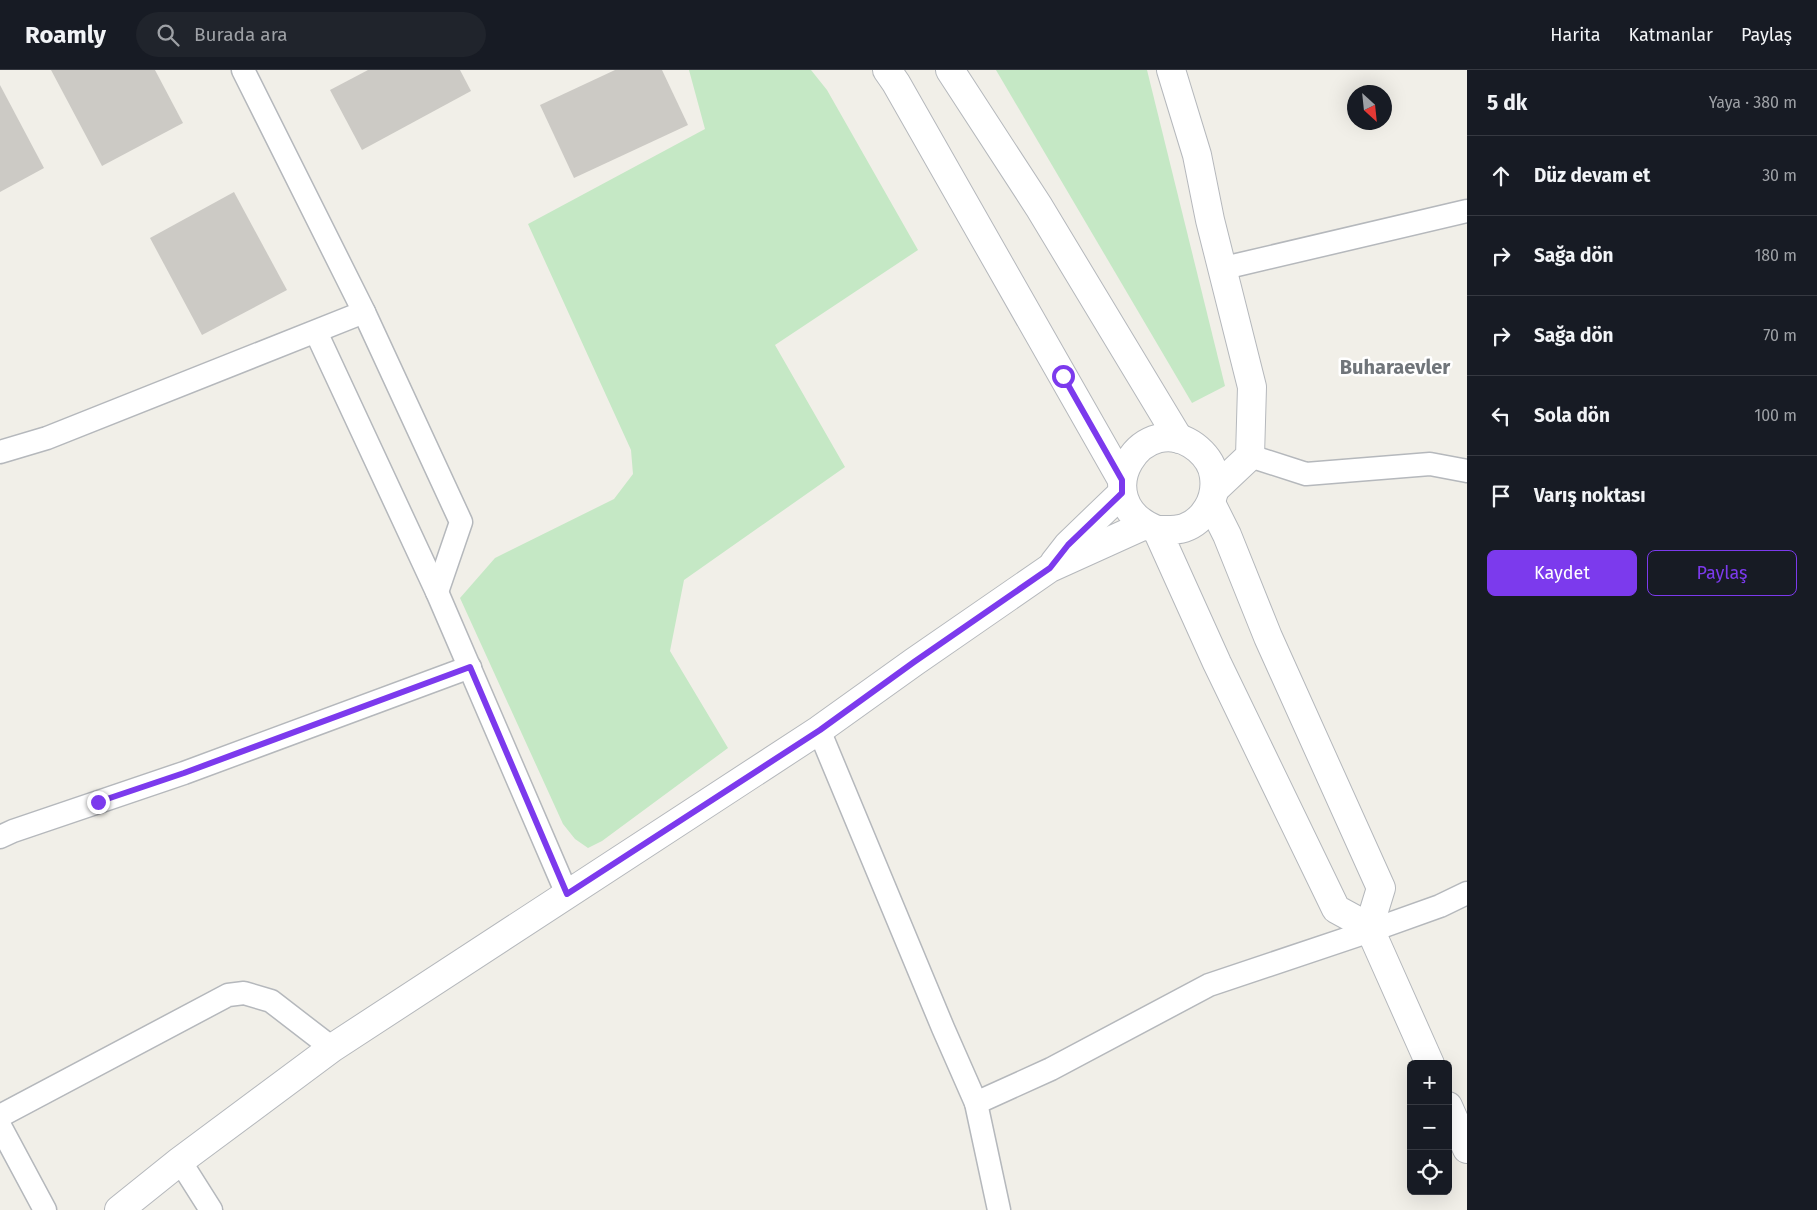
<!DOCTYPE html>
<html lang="tr">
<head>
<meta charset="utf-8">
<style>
  :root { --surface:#171b24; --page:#20242c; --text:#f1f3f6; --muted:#9ea1a6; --line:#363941; --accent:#7c3aed }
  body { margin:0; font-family:"Fira Sans",sans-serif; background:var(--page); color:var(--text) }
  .controls { position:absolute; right:15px; bottom:15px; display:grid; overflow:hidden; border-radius:8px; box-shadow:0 5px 20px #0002 }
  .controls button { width:45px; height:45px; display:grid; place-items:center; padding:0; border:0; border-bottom:1px solid var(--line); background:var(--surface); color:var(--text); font:25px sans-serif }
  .compass { position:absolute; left:1347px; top:15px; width:45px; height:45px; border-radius:50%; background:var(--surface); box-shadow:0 5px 20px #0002; rotate:153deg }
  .stop { position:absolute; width:15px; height:15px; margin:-11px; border:4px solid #7c3aed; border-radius:50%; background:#fff }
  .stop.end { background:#7c3aed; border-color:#fff; box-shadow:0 1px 5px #0008 }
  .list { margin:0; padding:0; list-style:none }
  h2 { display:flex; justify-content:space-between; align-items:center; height:65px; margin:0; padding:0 20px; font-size:21px }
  h2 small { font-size:16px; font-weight:400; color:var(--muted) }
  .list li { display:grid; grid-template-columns:32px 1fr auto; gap:15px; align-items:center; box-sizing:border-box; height:80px; padding:0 20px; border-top:1px solid var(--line) }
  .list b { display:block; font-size:19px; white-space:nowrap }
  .list em { font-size:16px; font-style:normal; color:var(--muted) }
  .actions { display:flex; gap:10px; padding:15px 20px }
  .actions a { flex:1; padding:11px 0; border:1px solid var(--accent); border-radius:8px; text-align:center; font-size:18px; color:var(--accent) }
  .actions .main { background:var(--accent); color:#fff }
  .icon { flex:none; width:28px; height:28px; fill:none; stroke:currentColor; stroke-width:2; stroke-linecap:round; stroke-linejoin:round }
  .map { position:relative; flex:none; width:1467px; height:1140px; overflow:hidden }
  header { display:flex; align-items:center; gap:30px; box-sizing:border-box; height:70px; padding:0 25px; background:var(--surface); border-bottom:1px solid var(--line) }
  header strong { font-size:24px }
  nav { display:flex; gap:28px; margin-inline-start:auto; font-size:18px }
  .search { width:350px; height:45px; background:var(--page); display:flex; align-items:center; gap:12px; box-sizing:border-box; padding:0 18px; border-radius:28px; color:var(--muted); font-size:19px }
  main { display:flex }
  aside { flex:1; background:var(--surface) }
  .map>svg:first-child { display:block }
  .green { fill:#c5e8c5 }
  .building { fill:#cccac5 }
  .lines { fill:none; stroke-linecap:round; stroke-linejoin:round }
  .minor-casing { stroke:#b5b8bc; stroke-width:25 }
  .tertiary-casing { stroke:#b5b8bc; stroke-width:30 }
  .minor { stroke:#fff; stroke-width:22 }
  .tertiary { stroke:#fff; stroke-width:28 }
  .route { stroke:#7c3aed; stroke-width:6 }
  .labels { text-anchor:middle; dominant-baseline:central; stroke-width:5; stroke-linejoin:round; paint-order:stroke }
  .district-label { font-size:20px; font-weight:bold; fill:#70757a; stroke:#fff }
</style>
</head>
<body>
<header>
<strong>Roamly</strong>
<div class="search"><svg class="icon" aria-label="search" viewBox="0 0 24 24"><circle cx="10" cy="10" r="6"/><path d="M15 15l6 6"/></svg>Burada ara</div>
<nav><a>Harita</a><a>Katmanlar</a><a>Paylaş</a></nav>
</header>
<main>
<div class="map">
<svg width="1467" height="1140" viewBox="0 0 1467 1140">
  <rect width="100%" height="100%" fill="#f1efe8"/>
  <g class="green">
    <path d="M689,0H811L827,20L918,180L775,275L845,397L684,510L670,581L728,678L602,771L588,778L575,769L563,754L460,528L495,488L614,429L633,404L631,380L528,154L705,59Z"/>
    <path d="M996,0H1147L1225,316L1192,333Z"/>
  </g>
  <g class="building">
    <path d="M51,0H155L183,53L102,96Z"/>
    <path d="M368,0H460L471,21L362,80L330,20Z"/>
    <path d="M615,0H662L688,55L574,108L540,35Z"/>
    <path d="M0,15L44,98L0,122Z"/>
    <path d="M234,122L287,220L202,265L150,168Z"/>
  </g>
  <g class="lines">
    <defs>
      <g id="minor">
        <path d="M243,0L364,242L461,452L437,522"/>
        <path d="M1224,198L1467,141"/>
        <path d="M316,262L437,522L567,824"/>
        <path d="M0,382L47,368L364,242"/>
        <path d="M1250,386L1306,404L1430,394L1467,401"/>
        <path d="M819,660L943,958L976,1033L1051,999L1209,915L1370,861L1440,836L1467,823"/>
        <path d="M0,767L13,761L184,703L470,597"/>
        <path d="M976,1033L999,1140"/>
        <path d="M0,1046L228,925L244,923L271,931L332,978"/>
        <path d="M0,1056L45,1140"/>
        <path d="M180,1091L211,1140"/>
      </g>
      <g id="tertiary">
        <path d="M887,0L896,13L1122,410"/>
        <path d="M950,0L1039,137L1179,369"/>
        <path d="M1171,0L1197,85L1210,150L1252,317L1250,386L1215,419"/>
        <path d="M1211,433L1227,465L1268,567L1381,818L1369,857"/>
        <path d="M1157,460C1166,460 1175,461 1184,458C1204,451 1217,429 1214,407C1213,396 1206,386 1198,379C1144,334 1082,430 1157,460L1217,593L1336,839L1369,857L1430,994"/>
        <path d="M1054,493L1068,475L1122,423"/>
        <path d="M1448,1036L1467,1079"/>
        <path d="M119,1140L180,1091L332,978L819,660L914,592L1050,498L1145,455"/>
      </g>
    </defs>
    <use href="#minor" class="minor-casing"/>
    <use href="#tertiary" class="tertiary-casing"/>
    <use href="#minor" class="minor"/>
    <use href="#tertiary" class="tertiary"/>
  </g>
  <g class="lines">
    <path class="route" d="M98,732L184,703L470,597L567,824L820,660L914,592L1050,498L1068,475L1122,423V410L1063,306"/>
  </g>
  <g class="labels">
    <g class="district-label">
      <text x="1395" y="297">Buharaevler</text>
    </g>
  </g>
</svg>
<div class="controls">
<button>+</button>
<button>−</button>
<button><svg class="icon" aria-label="locate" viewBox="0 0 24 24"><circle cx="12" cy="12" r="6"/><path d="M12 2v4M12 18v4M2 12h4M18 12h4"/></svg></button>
</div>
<svg class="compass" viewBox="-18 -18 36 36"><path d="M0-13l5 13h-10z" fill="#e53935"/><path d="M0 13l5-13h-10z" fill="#9ea1a6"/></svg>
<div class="stop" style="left:1063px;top:306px"></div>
<div class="stop end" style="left:98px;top:732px"></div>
</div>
<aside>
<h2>5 dk<small>Yaya · 380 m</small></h2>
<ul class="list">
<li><svg class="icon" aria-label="ahead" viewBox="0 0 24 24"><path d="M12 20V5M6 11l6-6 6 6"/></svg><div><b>Düz devam et</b></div><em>30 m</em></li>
<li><svg class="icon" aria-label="right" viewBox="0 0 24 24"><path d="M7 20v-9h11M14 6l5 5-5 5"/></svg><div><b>Sağa dön</b></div><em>180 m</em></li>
<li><svg class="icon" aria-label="right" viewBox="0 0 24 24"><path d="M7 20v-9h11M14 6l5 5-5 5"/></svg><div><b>Sağa dön</b></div><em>70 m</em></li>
<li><svg class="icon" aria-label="left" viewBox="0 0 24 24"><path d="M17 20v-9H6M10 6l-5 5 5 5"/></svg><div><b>Sola dön</b></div><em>100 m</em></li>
<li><svg class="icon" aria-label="arrive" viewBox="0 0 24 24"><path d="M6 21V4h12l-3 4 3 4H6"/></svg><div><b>Varış noktası</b></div></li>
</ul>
<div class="actions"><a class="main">Kaydet</a><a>Paylaş</a></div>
</aside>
</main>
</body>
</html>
